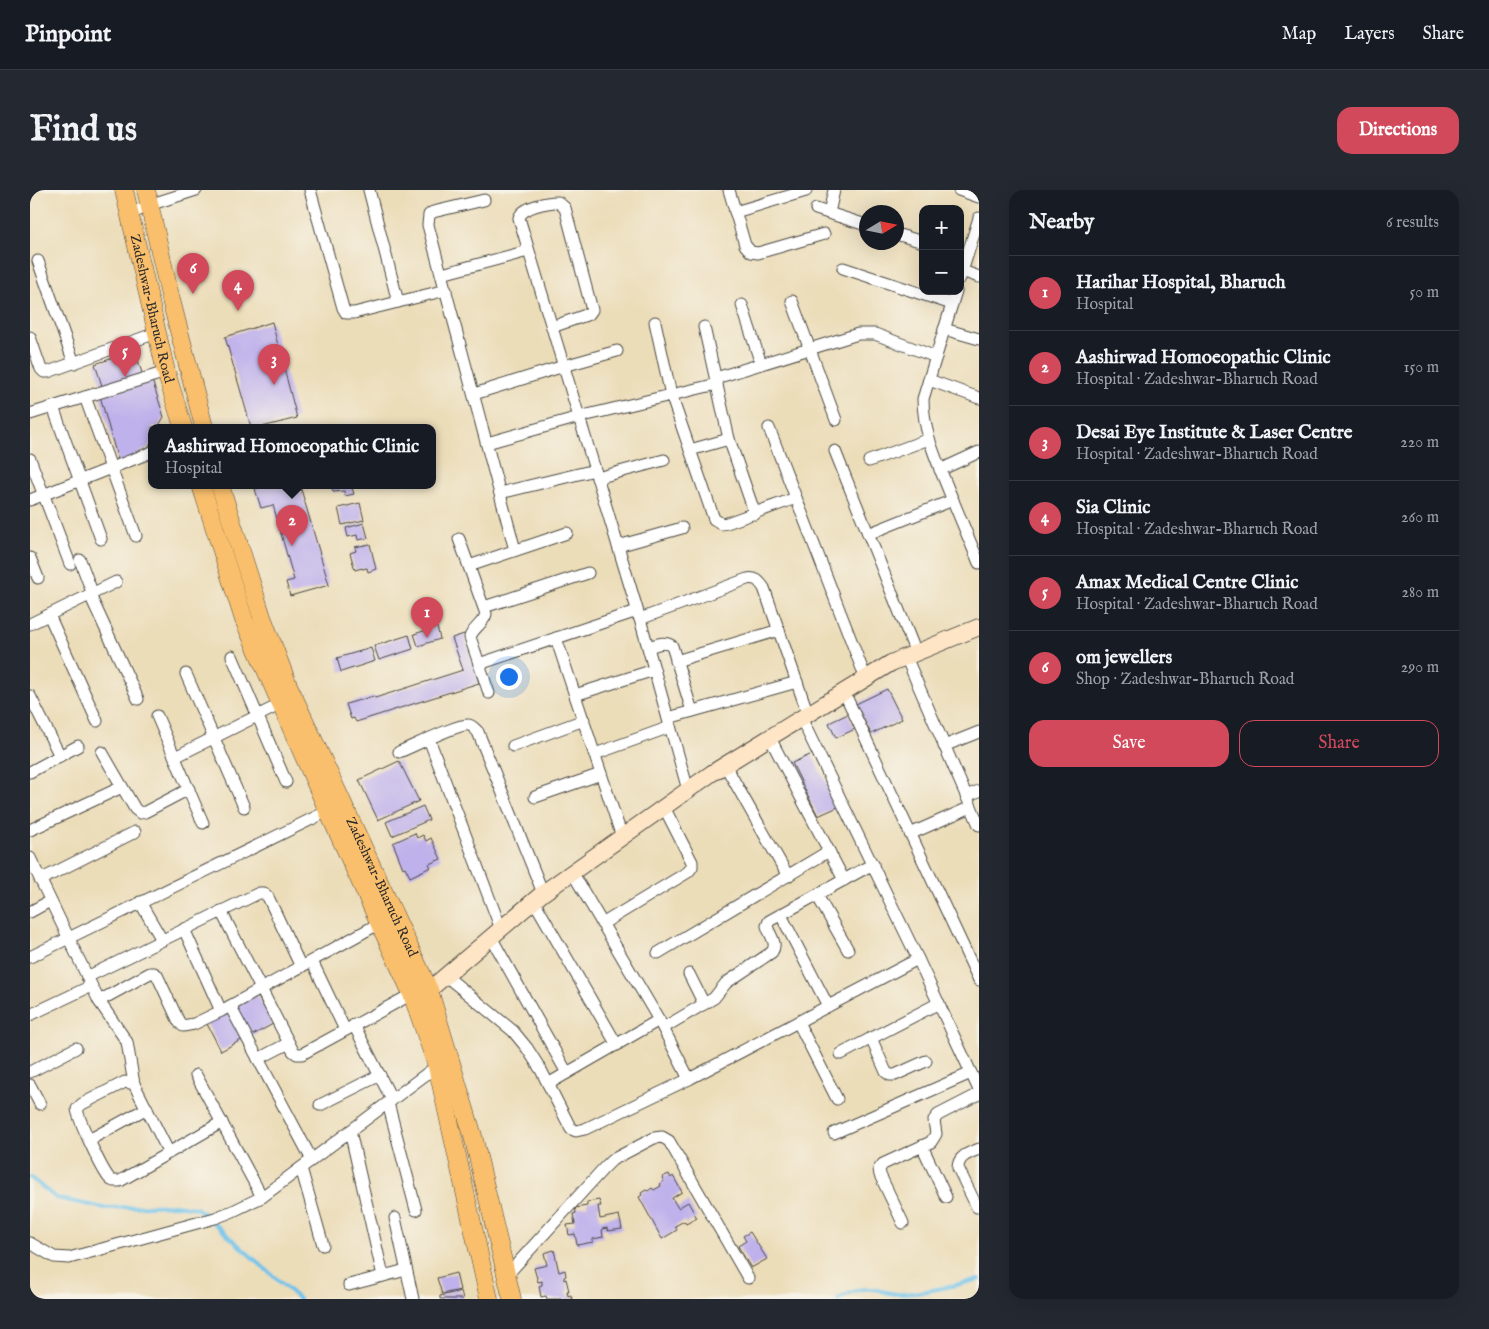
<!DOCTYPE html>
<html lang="en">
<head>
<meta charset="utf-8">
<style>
  :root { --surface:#171b24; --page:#242831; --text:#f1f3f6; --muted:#9ea1a6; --line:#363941; --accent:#d1495b }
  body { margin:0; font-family:"IM FELL English",serif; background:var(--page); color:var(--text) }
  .controls { position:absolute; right:15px; top:15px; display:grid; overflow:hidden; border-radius:10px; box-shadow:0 5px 20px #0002 }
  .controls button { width:45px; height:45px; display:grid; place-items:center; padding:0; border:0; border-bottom:1px solid var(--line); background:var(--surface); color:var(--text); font:25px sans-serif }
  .compass { position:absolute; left:829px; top:15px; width:45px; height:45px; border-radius:50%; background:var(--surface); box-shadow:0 5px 20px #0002; rotate:80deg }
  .you { position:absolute; left:478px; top:486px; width:18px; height:18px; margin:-12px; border:4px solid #fff; border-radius:50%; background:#1a73e8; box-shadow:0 0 0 8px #1a73e833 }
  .badge { display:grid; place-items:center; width:32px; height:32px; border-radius:50%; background:var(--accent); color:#fff; font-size:16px; font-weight:700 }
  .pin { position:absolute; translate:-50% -41px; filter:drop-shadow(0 1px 2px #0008) }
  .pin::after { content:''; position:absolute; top:26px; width:18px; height:15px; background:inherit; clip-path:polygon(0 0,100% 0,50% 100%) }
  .popup { position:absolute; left:118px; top:234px; width:288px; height:65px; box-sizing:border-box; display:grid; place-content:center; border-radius:10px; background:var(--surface); filter:drop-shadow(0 1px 4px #0005); font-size:16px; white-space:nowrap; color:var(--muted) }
  .popup b { font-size:19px; color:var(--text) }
  .popup::after { content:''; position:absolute; left:50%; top:100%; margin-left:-10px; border:10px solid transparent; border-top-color:var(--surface) }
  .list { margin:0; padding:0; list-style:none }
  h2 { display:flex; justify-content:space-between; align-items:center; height:65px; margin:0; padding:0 20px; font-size:21px }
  h2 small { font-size:16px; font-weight:400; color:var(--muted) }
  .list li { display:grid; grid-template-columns:32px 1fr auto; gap:15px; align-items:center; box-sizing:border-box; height:75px; padding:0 20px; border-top:1px solid var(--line) }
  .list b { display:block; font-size:19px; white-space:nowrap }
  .list p { margin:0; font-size:16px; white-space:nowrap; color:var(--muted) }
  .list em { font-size:16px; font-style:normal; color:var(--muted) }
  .actions { display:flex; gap:10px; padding:15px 20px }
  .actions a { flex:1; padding:11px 0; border:1px solid var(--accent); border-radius:15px; text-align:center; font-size:18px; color:var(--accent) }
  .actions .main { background:var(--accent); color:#fff }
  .map { position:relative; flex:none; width:949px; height:1109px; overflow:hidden; border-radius:15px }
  header { display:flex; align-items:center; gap:30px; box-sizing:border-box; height:70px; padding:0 25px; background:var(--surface); border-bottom:1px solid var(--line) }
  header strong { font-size:24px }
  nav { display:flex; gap:28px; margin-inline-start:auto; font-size:18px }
  .intro { display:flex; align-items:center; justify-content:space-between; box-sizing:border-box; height:120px; padding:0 30px }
  h1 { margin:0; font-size:35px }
  .button { padding:12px 22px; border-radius:15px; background:var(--accent); color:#fff; font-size:18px; font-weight:700 }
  main { display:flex; gap:30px; padding:0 30px }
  aside { flex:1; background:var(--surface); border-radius:15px; box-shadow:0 5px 20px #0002 }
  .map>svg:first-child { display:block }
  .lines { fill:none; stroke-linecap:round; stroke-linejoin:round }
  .stream { stroke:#6dc2ea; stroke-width:4 }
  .building { fill:#bfb1eb }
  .minor-casing { stroke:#484640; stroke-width:13 }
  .secondary-casing { stroke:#484640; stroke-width:18 }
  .primary-casing { stroke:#484640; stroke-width:19 }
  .minor { stroke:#fff; stroke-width:11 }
  .secondary { stroke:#fde5c5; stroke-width:16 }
  .primary { stroke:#f9bf6d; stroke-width:18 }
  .labels { text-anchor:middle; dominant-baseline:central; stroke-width:4; stroke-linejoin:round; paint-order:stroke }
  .street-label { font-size:14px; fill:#2b2b2b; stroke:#f7f3e8 }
</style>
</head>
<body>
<header>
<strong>Pinpoint</strong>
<nav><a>Map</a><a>Layers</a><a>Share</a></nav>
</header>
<div class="intro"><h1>Find us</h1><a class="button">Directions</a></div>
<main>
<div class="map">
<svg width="949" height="1109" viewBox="0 0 949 1109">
  <rect width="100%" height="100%" fill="#f7f3e8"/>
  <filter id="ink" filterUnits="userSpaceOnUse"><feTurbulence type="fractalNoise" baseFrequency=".02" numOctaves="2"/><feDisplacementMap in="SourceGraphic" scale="10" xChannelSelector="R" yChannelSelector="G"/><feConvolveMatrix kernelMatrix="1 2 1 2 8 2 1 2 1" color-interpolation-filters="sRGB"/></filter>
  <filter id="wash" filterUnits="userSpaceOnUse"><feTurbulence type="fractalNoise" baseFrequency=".0096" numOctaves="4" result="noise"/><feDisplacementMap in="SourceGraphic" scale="20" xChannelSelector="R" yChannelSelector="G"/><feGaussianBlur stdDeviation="1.12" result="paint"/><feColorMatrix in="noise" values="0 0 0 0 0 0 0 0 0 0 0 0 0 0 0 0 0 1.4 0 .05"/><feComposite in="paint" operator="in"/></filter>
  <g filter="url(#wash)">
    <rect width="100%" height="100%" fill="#ecddb9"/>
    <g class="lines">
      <g class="stream">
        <path d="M0,987L26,1008L74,1018L145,1015L167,1018L269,1109"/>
        <path d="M808,1109C818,1104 829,1097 841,1099C852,1100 861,1105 872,1104C898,1102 924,1096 949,1089"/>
      </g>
    </g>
    <g id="blocks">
      <g class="building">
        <path d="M242,132L267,228L232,237H221L195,147Z"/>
        <path d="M105,161L113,186L73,199L65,174Z"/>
        <path d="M122,190L134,227L128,237H122V250L118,258L89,274L70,206Z"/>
        <path d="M240,295H255L257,303L271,299L299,395L260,406L256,392L264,390L243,315L231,318L225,299Z"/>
        <path d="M301,295H321L324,304L315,306L314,301L303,302Z"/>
        <path d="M330,313L334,330L312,335L308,318Z"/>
        <path d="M334,333L338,348L328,350L327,345L318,347L316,338Z"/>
        <path d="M340,354L346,379L338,382L337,378L332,379V378L325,380L320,363L326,361L325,357Z"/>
        <path d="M407,437L410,449L388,456L384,444Z"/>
        <path d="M434,444L449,493L326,532L324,528L321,529L316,514L344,506L345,508L433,480L422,448Z"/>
        <path d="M379,445L383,459L349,470L344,456Z"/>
        <path d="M341,458L345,471L311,482L307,468Z"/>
        <path d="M857,499L872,529L841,544L826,514Z"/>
        <path d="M818,524L825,539L806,548L799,533Z"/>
        <path d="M782,564L808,617L788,626L762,573Z"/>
        <path d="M369,571L389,611L348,630L329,590Z"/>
        <path d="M393,616L399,630L362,646L356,632Z"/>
        <path d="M385,643L387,648L393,645L396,651L401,648L411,669L399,674L401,677L380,687L375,677L373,678L363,653Z"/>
        <path d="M227,805L243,834L221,846L205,816Z"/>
        <path d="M198,820L213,849L191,861L176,832Z"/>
        <path d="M639,984L641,988L643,986L652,1002L642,1008L648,1018L658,1012L667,1028L656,1034L654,1031L645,1036L647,1040L632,1049L609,1007L612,1005L611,1003L616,1000L618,1001L622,998L624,1000L631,996L630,994L634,991L632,987Z"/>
        <path d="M569,1010L571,1016H568L570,1029L589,1025L592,1039L578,1041L577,1038L572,1039L573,1047L563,1049V1052L547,1055L545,1044L539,1045L537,1035L545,1034L543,1024L546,1023L545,1018L557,1016V1012Z"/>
        <path d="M720,1042L737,1069L721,1078L708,1056L716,1051L713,1046Z"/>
        <path d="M524,1060L529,1082L535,1080L536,1086L534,1087V1090L536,1089L539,1101H537L538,1106L541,1105L542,1109H517L516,1106L511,1107L509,1096L512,1095V1091L508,1092L504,1078L517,1075L514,1063Z"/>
        <path d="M426,1083L430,1100L412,1104L407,1088Z"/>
        <path d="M431,1101L433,1109H410V1106Z"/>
      </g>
    </g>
  </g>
  <g filter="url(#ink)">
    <use href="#blocks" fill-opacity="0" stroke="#484640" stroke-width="1"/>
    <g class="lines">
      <defs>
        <g id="minor">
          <path d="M280,0L313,118L316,123H324L416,100"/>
          <path d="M339,0L368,112"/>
          <path d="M699,0L715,55L721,62L728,63L794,44"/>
          <path d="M929,0L949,7"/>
          <path d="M454,10L403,22L399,25L398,35L485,360"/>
          <path d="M786,19L836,35"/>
          <path d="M705,22L776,1"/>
          <path d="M799,23L804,0"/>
          <path d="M99,25L119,15L166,0"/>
          <path d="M866,44L893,52"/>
          <path d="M8,71L44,173"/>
          <path d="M813,78L922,114"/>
          <path d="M932,81L949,87"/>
          <path d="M412,84L498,61"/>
          <path d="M930,88L949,28"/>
          <path d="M926,101L893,209C893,242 907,271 919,301C929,325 939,349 949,373"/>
          <path d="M762,111L806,230"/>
          <path d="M712,115L731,174"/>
          <path d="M625,132L641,205L684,329L692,334L697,333L766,308"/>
          <path d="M522,137L559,124L562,120L535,18L528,12C517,12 492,17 489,28L610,429L658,600"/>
          <path d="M674,137L699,249L725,324"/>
          <path d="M914,139L949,149"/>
          <path d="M0,147L11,179L14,182H18L126,143"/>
          <path d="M686,188L828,144H845L906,167"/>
          <path d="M899,190L949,208"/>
          <path d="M444,204L534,176L587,161"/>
          <path d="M55,207L106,346"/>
          <path d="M23,217L71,349"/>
          <path d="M0,224L136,182"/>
          <path d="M739,238L836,489"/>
          <path d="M457,253L549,227L687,194"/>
          <path d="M660,260L699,249"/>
          <path d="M805,261L886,463"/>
          <path d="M0,269L40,374"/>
          <path d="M839,271L899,249"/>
          <path d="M910,280L949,262"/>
          <path d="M567,288L634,270"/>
          <path d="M470,303L565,280"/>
          <path d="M0,310L122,262"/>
          <path d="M838,344L923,310"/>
          <path d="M429,349L456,424C454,433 443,438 440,447L459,503"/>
          <path d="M588,356L652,338"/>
          <path d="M0,368L8,388"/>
          <path d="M50,370L62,402L60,405L108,509"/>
          <path d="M439,376L537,343"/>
          <path d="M454,417L558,383"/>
          <path d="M19,425L67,531"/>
          <path d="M610,429L717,389C726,387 729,391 734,398L778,524"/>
          <path d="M0,434L86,392"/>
          <path d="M526,448L592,647"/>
          <path d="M618,457C626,455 634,450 642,456L662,521"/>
          <path d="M202,466L256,592"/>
          <path d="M876,467L949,635"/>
          <path d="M646,471L749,440"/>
          <path d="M449,474L607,421"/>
          <path d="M156,484L214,617"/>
          <path d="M814,502L949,790"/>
          <path d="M545,505L624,480"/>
          <path d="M0,506L30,566"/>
          <path d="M127,526L173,633"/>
          <path d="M638,528L767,492"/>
          <path d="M771,528L888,769L949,900"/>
          <path d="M740,548L814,690"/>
          <path d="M399,549L471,739"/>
          <path d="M483,556L554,530"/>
          <path d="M914,556L949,542"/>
          <path d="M72,562L105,619L110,623L115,622L159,599"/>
          <path d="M369,562C382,557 429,533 439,535C443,536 445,539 448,542L513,703"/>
          <path d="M565,564L640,537"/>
          <path d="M145,567L251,514"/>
          <path d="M695,575L758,686"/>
          <path d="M0,582L48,556"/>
          <path d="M936,606L949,601"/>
          <path d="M505,607L571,584"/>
          <path d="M0,640L92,597"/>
          <path d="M880,644L941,617"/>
          <path d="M0,668L69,811L97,852L104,894"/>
          <path d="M542,682L629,830L659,889"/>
          <path d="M10,690L105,642"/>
          <path d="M787,705L818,760"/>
          <path d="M504,711L587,855"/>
          <path d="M110,712L132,750"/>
          <path d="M191,721L263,861L267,864H272L382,804"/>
          <path d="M0,722L20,711"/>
          <path d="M751,725L798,816"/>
          <path d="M572,734L658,682L662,677V672L634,617"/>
          <path d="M154,739L191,821"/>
          <path d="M461,747L537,883"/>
          <path d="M628,763L799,661"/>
          <path d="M0,767L298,621"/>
          <path d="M282,771L315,840"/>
          <path d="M659,784L674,814"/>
          <path d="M416,786L483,841L497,858L511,880L541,939L546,941L555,939L659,889L888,769"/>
          <path d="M57,787L229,703H234L238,707L271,777"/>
          <path d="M69,811L120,783H124L127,785L149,832L153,836L164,834L191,821L350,733"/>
          <path d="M200,816L282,970"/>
          <path d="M0,825L61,796"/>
          <path d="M768,832L807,909"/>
          <path d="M324,835L362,910"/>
          <path d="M633,838L684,808L696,793L742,762C748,753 740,746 737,736L739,731L843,674"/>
          <path d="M841,848L856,882L860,885H865L896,871"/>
          <path d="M811,864L909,813"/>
          <path d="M228,869L259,853"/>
          <path d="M0,882L46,858"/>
          <path d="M166,885L232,1007"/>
          <path d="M518,894L629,830"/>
          <path d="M0,895L10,914"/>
          <path d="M358,913L386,1020"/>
          <path d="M290,915L350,885"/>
          <path d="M320,941L353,1086"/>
          <path d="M804,943L941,883"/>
          <path d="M59,950L117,918"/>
          <path d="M892,956L916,1007"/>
          <path d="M139,963L104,894L95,892L52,914L47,919C49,931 71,978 79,988C82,992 85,991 90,991L192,932"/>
          <path d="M271,978L293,1055"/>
          <path d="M947,1017L928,978C928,966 939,963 949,959"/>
          <path d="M365,1028L383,1109"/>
          <path d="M873,1033L850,985L849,979L853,974L901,952L906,944L904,930L908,925L949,904"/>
          <path d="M0,1053L24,1067L39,1068L185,1028L203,1021L232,1007L407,876"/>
          <path d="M476,1086L573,979L582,970L624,948L632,947L639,951L718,1088"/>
          <path d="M319,1095L376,1080"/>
        </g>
        <path id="secondary" d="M388,808L399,800L513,703L682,583L861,473L949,437"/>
        <g id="primary">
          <path id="s1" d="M94,0L136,182L153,237"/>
          <path d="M116,0L141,110L174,237"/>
          <path d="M171,295L214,430L298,621L382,804L407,876L459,1109"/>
          <path id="s2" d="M190,295L232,427L258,495L399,800L443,946L482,1109"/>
        </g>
      </defs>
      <use href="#minor" class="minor-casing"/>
      <use href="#secondary" class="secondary-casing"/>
      <use href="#primary" class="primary-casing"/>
      <use href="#minor" class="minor"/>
      <use href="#secondary" class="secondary"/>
      <use href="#primary" class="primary"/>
    </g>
  </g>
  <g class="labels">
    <g class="street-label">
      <text stroke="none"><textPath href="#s1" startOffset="122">Zadeshwar-Bharuch Road</textPath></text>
      <text stroke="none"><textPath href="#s2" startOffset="434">Zadeshwar-Bharuch Road</textPath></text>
    </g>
  </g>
</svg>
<div class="controls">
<button>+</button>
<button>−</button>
</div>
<svg class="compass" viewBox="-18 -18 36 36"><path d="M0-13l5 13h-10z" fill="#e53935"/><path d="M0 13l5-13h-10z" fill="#9ea1a6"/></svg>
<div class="you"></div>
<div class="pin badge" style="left:397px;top:448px">1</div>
<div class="pin badge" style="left:262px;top:356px">2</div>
<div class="popup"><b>Aashirwad Homoeopathic Clinic</b>Hospital</div>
<div class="pin badge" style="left:244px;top:195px">3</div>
<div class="pin badge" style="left:208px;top:121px">4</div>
<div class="pin badge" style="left:95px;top:187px">5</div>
<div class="pin badge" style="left:163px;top:104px">6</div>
</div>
<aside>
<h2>Nearby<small>6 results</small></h2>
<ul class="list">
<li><span class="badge">1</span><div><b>Harihar Hospital, Bharuch</b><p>Hospital</p></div><em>50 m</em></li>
<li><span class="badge">2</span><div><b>Aashirwad Homoeopathic Clinic</b><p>Hospital · Zadeshwar-Bharuch Road</p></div><em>150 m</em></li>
<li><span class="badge">3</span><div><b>Desai Eye Institute &amp; Laser Centre</b><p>Hospital · Zadeshwar-Bharuch Road</p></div><em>220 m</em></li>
<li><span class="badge">4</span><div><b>Sia Clinic</b><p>Hospital · Zadeshwar-Bharuch Road</p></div><em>260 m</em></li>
<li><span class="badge">5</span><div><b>Amax Medical Centre Clinic</b><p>Hospital · Zadeshwar-Bharuch Road</p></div><em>280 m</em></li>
<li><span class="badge">6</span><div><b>om jewellers</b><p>Shop · Zadeshwar-Bharuch Road</p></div><em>290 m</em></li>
</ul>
<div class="actions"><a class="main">Save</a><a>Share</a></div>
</aside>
</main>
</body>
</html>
